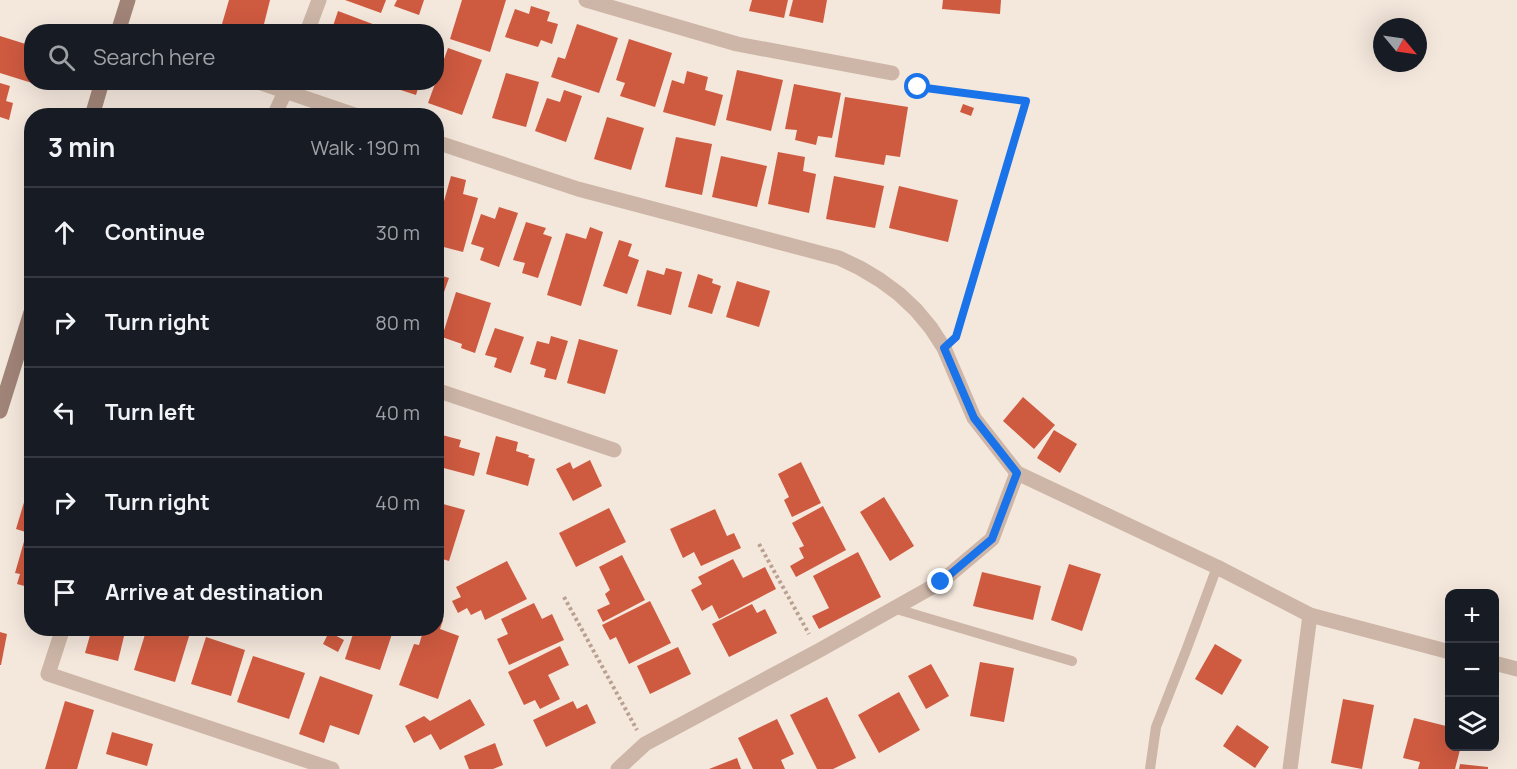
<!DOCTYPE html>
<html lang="en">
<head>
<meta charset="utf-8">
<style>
  :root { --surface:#171b24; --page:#20242c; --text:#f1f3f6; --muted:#9ea1a6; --line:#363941 }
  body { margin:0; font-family:Manrope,sans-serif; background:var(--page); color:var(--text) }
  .controls { position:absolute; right:18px; bottom:18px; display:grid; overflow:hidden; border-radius:12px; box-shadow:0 6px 24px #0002 }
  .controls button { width:54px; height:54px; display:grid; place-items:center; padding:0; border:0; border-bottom:2px solid var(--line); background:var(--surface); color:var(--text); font:30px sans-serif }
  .compass { position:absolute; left:1373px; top:18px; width:54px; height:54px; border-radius:50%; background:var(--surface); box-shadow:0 6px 24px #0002; rotate:119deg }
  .stop { position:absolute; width:18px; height:18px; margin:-14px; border:4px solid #1a73e8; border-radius:50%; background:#fff }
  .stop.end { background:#1a73e8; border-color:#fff; box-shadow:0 2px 6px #0008 }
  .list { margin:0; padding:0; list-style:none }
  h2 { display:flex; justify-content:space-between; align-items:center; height:78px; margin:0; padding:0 24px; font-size:26px }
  h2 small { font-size:20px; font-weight:400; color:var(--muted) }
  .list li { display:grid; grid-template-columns:39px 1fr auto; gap:18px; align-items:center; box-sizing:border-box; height:90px; padding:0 24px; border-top:2px solid var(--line) }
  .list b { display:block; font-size:22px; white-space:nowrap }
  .list em { font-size:20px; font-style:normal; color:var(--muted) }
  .icon { flex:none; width:33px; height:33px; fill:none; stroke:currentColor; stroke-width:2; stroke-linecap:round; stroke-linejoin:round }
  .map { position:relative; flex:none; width:1517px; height:769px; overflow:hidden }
  .search { position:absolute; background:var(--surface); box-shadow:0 6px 24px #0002; left:24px; top:24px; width:420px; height:66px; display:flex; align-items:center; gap:15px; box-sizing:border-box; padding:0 21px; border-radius:24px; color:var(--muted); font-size:22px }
  .panel { position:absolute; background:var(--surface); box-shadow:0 6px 24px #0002; left:24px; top:108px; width:420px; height:528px; border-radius:24px }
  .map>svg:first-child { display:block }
  .building { fill:#ce5a40 }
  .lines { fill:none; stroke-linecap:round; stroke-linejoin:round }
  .path { stroke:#b9a091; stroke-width:4; stroke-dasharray:3 3; stroke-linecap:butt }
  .lane { stroke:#cdb6a7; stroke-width:10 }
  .street { stroke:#cdb6a7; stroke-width:15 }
  .secondary { stroke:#a18478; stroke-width:15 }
  .route { stroke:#1a73e8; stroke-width:8 }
</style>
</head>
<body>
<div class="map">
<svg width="1517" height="769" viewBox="0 0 1517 769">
  <rect width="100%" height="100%" fill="#f4e7dc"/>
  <g class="building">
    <path d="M229,0H270L262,32H249L222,24Z"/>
    <path d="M345,0H386L381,13Z"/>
    <path d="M397,0H424L419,15L394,6Z"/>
    <path d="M462,0H506L490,52L450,39Z"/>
    <path d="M752,0H788L784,18L749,11Z"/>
    <path d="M793,0H827L823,23L789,16Z"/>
    <path d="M943,0H1001L1000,14L942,9Z"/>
    <path d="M531,6L550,12L547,21L558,24L552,44L541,40L538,47L505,37L515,9L529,14Z"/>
    <path d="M338,11L378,26L376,32H331Z"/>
    <path d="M577,24L618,38L599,93L551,77L558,57L565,59Z"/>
    <path d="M0,36L32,46V59L30,64H32V83L0,73Z"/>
    <path d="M629,39L672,53L655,107L620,96L625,83L616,80Z"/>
    <path d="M448,48L482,60L462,115L428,103Z"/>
    <path d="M737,70L783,80L771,131L726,120Z"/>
    <path d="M687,71L708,77L705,90L723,95L715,126L663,112L672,80L684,84Z"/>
    <path d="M506,73L539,82L526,127L492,118Z"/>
    <path d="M376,82H420L416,95Z"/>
    <path d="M0,83L10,86L6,101L13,103L9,120L0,117Z"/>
    <path d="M794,84L841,93L832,138L818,136L816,145L795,140L797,130L785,129Z"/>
    <path d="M564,90L582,96L566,142L535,131L547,98L560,102Z"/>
    <path d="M845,97L908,107L900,157L886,155L884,165L835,157Z"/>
    <path d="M963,104L974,108L971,116L960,112Z"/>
    <path d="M607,117L644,128L631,170L594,159Z"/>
    <path d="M676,137L712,144L702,195L665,187Z"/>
    <path d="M778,152L805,157L803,171L816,174L809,213L768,204Z"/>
    <path d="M721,156L767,166L757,207L712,197Z"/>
    <path d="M451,176L466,180L463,194L478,198L463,252L436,245V230Z"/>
    <path d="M834,176L884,186L875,228L826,219Z"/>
    <path d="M899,186L958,200L948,242L889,228Z"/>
    <path d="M499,207L518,213L499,267L480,260L484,248L471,244L481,214L495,219Z"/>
    <path d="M526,222L546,228L543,234L552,237L538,278L522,273L525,263L513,260Z"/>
    <path d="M590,227L603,232L581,306L547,295L566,233L586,239Z"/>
    <path d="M619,240L632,244L628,256L639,260L627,294L603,286Z"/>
    <path d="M666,268L682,272L671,315L637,306L647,270L664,275Z"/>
    <path d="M436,274L449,278L439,306L436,305Z"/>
    <path d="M698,274L713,279L712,283L721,286L712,314L688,307Z"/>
    <path d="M737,281L770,291L759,327L726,317Z"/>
    <path d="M456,292L491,303L475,353L461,348L462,344L442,337Z"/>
    <path d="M495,328L524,337L511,373L494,367L497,358L485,355Z"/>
    <path d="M551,336L568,341L556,380L544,377L546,369L530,364L537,341L549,344Z"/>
    <path d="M579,339L618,350L605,394L567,383Z"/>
    <path d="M1023,397L1055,425L1034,449L1003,421Z"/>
    <path d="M1054,430L1077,444L1060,473L1037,458Z"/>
    <path d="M442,435L461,440L459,447L480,453L474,476L436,466V456Z"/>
    <path d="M496,436L518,442L516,451L529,455L528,457L535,459L528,486L486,474Z"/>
    <path d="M590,460L602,486L573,501L556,469L570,462L573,469Z"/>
    <path d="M801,462L821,503L792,517L784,500L789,497L778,474Z"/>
    <path d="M28,489L32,490V534L16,529Z"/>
    <path d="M884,497L914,546L890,561L860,512Z"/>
    <path d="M443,504L465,510L449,561L436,557V512L440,513Z"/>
    <path d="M823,506L846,550L796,577L790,566L804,558L799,548L804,546L792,523Z"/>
    <path d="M609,508L626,542L576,567L559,533Z"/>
    <path d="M715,509L727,536L734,533L741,548L701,566L694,552L683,558L670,529Z"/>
    <path d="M25,538L32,540V588L17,584L20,574L15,573Z"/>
    <path d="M858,552L881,597L819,629L812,616L829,608L813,576Z"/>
    <path d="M622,555L645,600L603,622L597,610L610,604L605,594L610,590L599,567Z"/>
    <path d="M733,559L743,578L765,567L776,589L719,619L712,605L702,611L691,590L702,584L698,577Z"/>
    <path d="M507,561L527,599L485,620L481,610L471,615L467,608L458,613L452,601L461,597L456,587Z"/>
    <path d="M1069,564L1101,574L1082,631L1051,620Z"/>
    <path d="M982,572L1041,586L1033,620L973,606Z"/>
    <path d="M650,601L671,643L629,664L616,637L610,640L602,625Z"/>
    <path d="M534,603L542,619L552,614L564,640L509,665L497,639L508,634L501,619Z"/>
    <path d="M752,604L757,613L765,609L777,633L729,657L712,624Z"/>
    <path d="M436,618L443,620L440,629L459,636L438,699L399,685L414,644L419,645L424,628H436Z"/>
    <path d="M92,628H126L118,661L85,653Z"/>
    <path d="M147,628H172L190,633L175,682L134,670Z"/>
    <path d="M355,628H394L380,670L345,659Z"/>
    <path d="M0,632L7,634L1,665H0Z"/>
    <path d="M329,632L344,640L338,652L323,644Z"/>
    <path d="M206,637L245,650L231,696L191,684Z"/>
    <path d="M1215,644L1242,660L1222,695L1195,679Z"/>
    <path d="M560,646L569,665L548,675L560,699L540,709L535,700L524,705L508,672Z"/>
    <path d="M678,647L691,674L650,694L637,666Z"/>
    <path d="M253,656L305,673L289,719L237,702Z"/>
    <path d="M980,662L1014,668L1004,722L970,716Z"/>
    <path d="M931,664L949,696L926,709L908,676Z"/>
    <path d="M320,676L373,695L359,735L330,725L324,743L299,734Z"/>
    <path d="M899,692L920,730L879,753L858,715Z"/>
    <path d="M827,697L856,758L833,769H817L790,715Z"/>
    <path d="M470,699L485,725L440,750L431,734L414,743L405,726L424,716L430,721Z"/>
    <path d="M1343,699L1374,705L1362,769L1331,763Z"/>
    <path d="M65,701L94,710L77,769H45Z"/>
    <path d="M573,701L577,709L587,704L596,723L546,747L533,720Z"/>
    <path d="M1414,718L1450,727V746H1461L1455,769H1418L1420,762L1403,758Z"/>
    <path d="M777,719L794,754L781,760L785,769H753L738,738Z"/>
    <path d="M1237,725L1269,747L1255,768L1223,746Z"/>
    <path d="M112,732L153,744L147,766L106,754Z"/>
    <path d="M495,743L503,765L493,769H469L464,756Z"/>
    <path d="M737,758L741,769H709Z"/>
    <path d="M1460,764L1488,767V769H1459Z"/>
  </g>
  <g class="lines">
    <g class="path">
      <path d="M907,81L918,87L1026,101L957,334"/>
      <path d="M759,544L809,634"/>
      <path d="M564,597L637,730"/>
    </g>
    <g class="lane">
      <path d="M893,608L1072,661"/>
      <path d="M1150,769L1156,727L1187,648L1217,567"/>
    </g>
    <g class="street">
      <path d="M586,0L737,44L892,73"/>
      <path d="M307,32L319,0"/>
      <path d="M258,82L358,116"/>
      <path d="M274,116L289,83"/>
      <path d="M436,142L578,189L816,252L839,258L860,268L880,280L899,294L916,310L931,328L944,348L974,418L1017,473L1217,567L1310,615L1450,652"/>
      <path d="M436,390L614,450"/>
      <path d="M63,628L48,674L332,769"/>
      <path d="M1494,663L1517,669"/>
      <path d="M618,769L645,744L818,651L941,582L992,539L1017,473"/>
      <path d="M1290,769L1310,615"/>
    </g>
    <g class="secondary">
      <path d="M118,32L128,0"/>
      <path d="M92,116L102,82"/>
      <path d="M0,411L32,309"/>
    </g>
  </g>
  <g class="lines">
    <path class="route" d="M918,87L1026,101L956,337L944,348L974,418L1017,473L992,539L941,582"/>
  </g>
</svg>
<div class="controls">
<button>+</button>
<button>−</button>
<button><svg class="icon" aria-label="layers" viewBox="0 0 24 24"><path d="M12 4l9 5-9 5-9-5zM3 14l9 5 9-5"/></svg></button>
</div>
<svg class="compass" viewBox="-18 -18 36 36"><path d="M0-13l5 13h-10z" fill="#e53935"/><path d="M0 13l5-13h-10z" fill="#9ea1a6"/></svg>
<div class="stop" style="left:918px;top:87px"></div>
<div class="stop end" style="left:941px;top:582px"></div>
<div class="search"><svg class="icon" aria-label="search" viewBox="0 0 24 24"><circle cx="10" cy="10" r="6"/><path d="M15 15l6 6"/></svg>Search here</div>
<section class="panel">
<h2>3 min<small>Walk · 190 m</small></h2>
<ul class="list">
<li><svg class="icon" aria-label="ahead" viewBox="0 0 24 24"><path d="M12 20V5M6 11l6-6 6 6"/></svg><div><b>Continue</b></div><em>30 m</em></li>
<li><svg class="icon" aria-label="right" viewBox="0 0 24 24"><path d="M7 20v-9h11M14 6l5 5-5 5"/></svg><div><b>Turn right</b></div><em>80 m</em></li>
<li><svg class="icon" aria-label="left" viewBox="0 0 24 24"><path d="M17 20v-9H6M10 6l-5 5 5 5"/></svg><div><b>Turn left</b></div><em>40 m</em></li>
<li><svg class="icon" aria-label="right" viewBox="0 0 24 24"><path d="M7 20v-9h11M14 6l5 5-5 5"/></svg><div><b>Turn right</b></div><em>40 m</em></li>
<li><svg class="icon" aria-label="arrive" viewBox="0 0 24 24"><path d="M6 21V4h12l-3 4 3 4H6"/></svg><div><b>Arrive at destination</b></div></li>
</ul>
</section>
</div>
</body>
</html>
